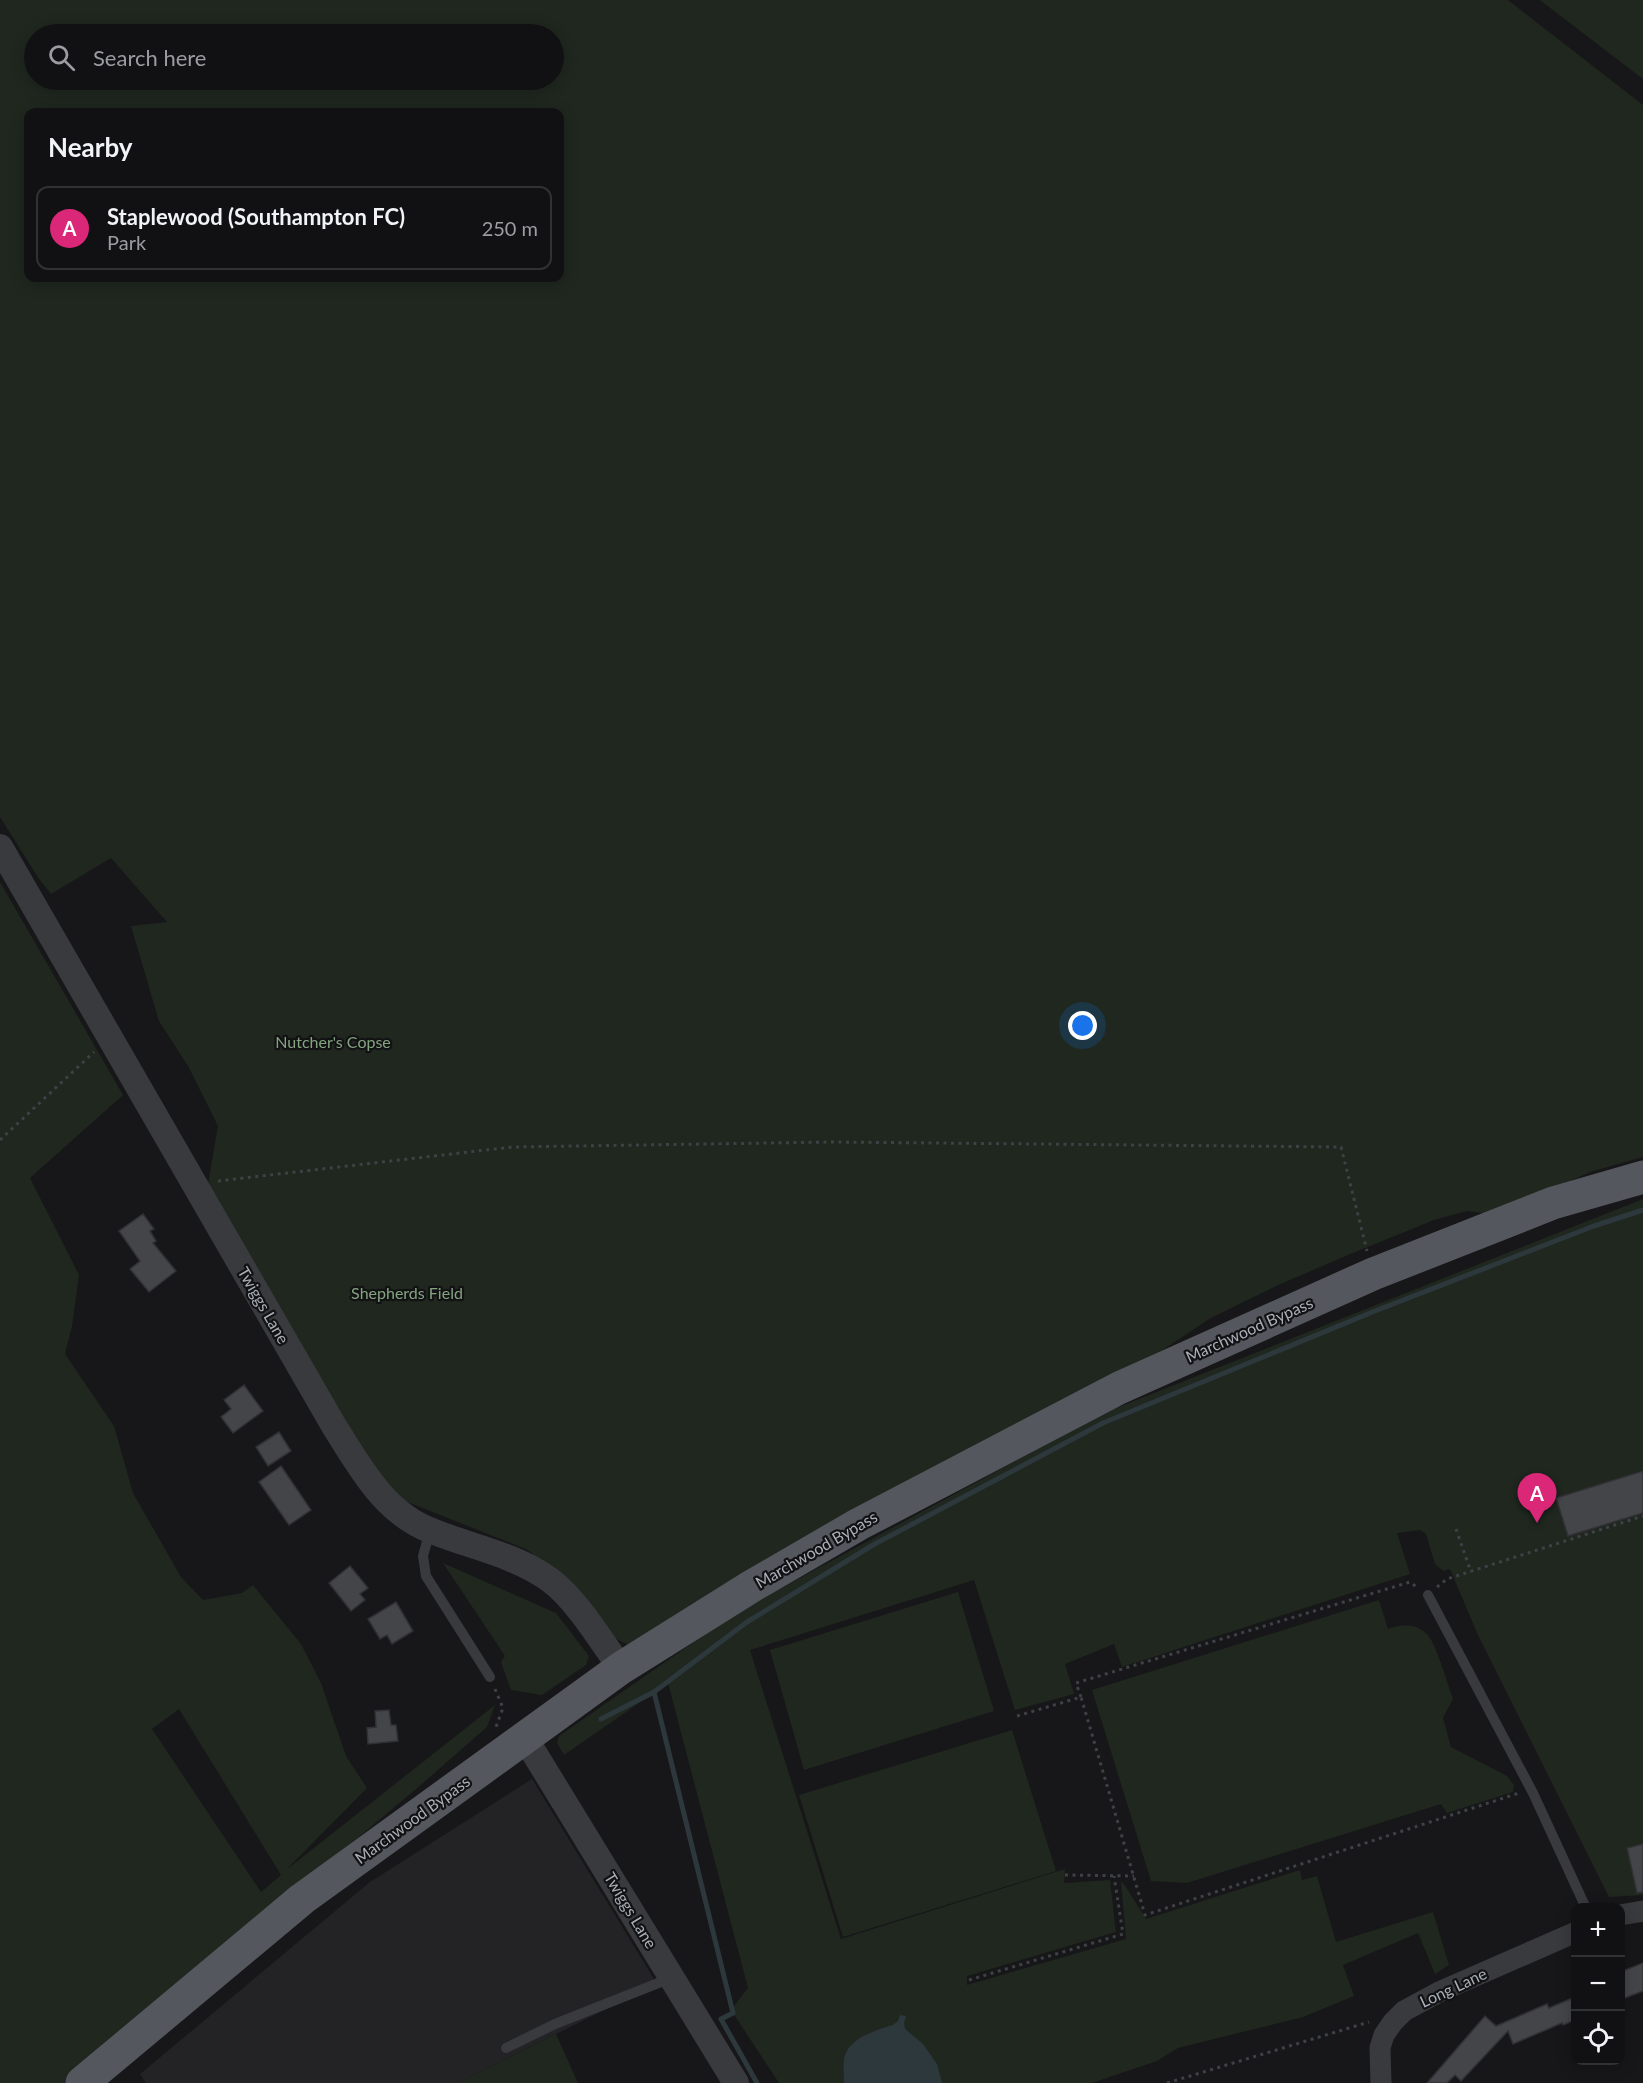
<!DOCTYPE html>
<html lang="en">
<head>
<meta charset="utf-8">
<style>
  :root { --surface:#111113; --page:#1e1f21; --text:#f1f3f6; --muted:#9c9da0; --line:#303133; --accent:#db2777 }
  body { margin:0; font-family:Lato,sans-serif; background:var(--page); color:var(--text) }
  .controls { position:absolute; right:18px; bottom:18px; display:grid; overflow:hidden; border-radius:12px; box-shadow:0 3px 15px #0003 }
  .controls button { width:54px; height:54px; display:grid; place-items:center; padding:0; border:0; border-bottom:2px solid var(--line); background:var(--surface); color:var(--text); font:30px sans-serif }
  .you { position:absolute; left:1083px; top:1026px; width:21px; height:21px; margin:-15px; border:4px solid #fff; border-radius:50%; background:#1a73e8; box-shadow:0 0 0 9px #1a73e833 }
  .badge { display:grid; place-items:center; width:39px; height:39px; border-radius:50%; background:var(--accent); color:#fff; font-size:20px; font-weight:700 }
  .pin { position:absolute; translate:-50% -50px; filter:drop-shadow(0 2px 3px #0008) }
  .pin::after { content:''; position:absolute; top:32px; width:21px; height:18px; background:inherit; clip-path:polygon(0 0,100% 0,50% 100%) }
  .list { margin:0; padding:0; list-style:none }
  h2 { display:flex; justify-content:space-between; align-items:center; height:78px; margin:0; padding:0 24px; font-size:26px }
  h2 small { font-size:20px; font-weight:400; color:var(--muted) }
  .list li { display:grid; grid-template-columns:39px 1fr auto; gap:18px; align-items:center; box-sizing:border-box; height:84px; margin:0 12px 12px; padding:0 12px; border:2px solid var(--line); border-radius:12px }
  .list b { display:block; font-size:22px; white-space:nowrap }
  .list p { margin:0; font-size:20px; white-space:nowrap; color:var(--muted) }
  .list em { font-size:20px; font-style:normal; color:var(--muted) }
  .icon { flex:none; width:33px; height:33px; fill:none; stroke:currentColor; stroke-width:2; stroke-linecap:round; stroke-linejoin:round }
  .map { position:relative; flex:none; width:1643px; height:2083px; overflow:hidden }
  .search { position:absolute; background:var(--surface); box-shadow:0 3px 15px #0003; left:24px; top:24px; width:540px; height:66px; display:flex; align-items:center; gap:15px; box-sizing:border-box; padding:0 21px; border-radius:33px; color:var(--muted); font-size:22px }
  .panel { position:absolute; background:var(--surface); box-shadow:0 3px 15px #0003; left:24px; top:108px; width:540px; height:174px; border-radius:12px }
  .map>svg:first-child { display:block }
  .built { fill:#232326 }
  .green { fill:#1f271f; fill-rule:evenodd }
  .water { fill:#2d383d }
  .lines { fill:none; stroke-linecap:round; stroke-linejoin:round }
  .stream { stroke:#2d383d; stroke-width:5 }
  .building { fill:#434549; stroke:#313135; stroke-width:1.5 }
  .path { stroke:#3e4145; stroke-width:3; stroke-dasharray:3 4.5; stroke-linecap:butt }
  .service { stroke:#383a3e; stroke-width:10 }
  .minor { stroke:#383a3e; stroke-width:21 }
  .tertiary { stroke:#383a3e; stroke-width:26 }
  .primary { stroke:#54575d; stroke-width:33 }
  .labels { text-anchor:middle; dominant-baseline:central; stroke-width:4.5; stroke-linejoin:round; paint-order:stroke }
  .park-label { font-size:16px; fill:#84a480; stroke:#121214 }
  .street-label { font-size:16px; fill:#a9b0b9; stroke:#121214 }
</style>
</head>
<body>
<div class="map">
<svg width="1643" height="2083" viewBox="0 0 1643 2083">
  <rect width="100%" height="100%" fill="#171719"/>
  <path class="built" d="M532,1779L657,1984L457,2083H146L140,2074L370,1882Z"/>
  <g class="green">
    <path d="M0,0H1508L1643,105V1157L1590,1172L1497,1215L1467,1211L1434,1220L1348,1255L1276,1286L1211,1318L1149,1359L629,1645L612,1637L582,1597L528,1550L400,1499L357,1451L207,1190L218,1126L188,1066L159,1021L131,926L167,922L111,858L51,894L39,879L0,817ZM34,34H554V80H34ZM28,112H560V278H28Z"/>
    <path d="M1540,0H1643V79L1545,4Z"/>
    <path d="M0,882L123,1095L30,1178L79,1275L72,1326L65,1354L114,1426L133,1493L181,1577L203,1600L242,1593L253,1585L301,1644L321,1683L346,1756L367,1788L286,1870L495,1705L487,1727L415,1790L64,2083H0ZM179,1709L281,1875L261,1892L152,1729Z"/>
    <path d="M1643,1199V1895L1609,1897L1478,1635L1450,1569L1443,1571L1435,1564L1426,1534L1420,1530L1397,1533L1410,1574L1122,1667L1114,1644L1065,1664L1074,1694L1015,1710L974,1580L750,1650L841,1939L1065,1869L1064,1883L1110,1880L1116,1932L967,1976V1985L1126,1939L1121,1882L1124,1884L1146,1919L1300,1870L1302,1880L1317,1876L1336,1942L1433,1912L1449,1965L1435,1974L1418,1933L1343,1965L1354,1996L1303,2017L1178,2048L1157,2061L1092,2083H779L731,2010L748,1988L668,1683L564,1755L557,1743L559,1736L737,1612L1106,1412Z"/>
    <path d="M443,1563L556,1613L589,1656L586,1665L542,1695L511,1690L501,1662L505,1656Z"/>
    <path d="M958,1592L994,1711L804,1770L770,1650Z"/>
    <path d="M1379,1600L1388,1629C1400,1624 1417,1623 1427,1634C1436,1643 1448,1685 1453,1699L1443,1718L1451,1747L1507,1776L1514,1785L1513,1792L1447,1813L1441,1804L1187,1883L1151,1881L1092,1690Z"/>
    <path d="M1012,1730L1056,1871L843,1937L799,1795Z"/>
    <path d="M556,2034L578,2083H457Z"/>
  </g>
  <path class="water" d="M900,2015L906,2016L904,2023L905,2029L923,2044L937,2064L942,2083H844C844,2075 843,2067 844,2059C848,2038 876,2030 893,2025L898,2021Z"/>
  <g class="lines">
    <g class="stream">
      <path d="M654,1692L733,2013L721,2019L757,2083"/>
      <path d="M601,1719L654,1692L747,1622L873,1545L1103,1423L1375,1311L1594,1226L1643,1210"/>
    </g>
  </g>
  <g class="building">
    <path d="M143,1214L154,1229L150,1231L156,1241L153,1243L176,1271L149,1292L130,1269L140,1261L119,1231Z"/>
    <path d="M244,1385L263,1411L233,1433L221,1417L231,1409L224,1400Z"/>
    <path d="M279,1432L291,1451L268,1466L256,1447Z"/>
    <path d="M281,1466L311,1510L289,1525L259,1482Z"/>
    <path d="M1643,1471V1513L1568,1536L1556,1498Z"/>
    <path d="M350,1566L368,1588L360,1594L365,1600L351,1611L329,1583Z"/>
    <path d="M396,1602L413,1631L392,1644L387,1635L380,1639L368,1619Z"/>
    <path d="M389,1710L391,1725H396L398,1741L368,1744L367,1728L376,1727L375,1711Z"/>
    <path d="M1643,1844V1892L1637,1893L1627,1848Z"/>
    <path d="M1643,1963V1991L1620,2000V1972Z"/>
    <path d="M1575,1997V2020L1563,2025L1562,2023L1513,2044L1508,2031L1461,2081L1455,2075L1447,2083H1427L1485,2016L1496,2026L1547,2004L1549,2008Z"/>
  </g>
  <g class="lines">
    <g class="path">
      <path d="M0,1140L94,1052"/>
      <path d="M218,1181L512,1147L833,1142L1341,1147L1367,1251"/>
      <path d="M1456,1529L1471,1572"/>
      <path d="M1437,1587L1447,1579L1643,1516"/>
      <path d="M495,1689L503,1708L496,1727"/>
      <path d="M1081,1697L1076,1683L1410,1582L1418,1588"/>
      <path d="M1017,1716L1081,1697L1145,1915L1519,1793"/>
      <path d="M1065,1875L1134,1876"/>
      <path d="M969,1980L1123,1934L1114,1876"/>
      <path d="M1167,2083L1369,2022"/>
    </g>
    <g class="service">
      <path d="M430,1531L423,1556L426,1576L490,1677"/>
      <path d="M1428,1595L1533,1793L1586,1908"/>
      <path d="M506,2048L555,2024L671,1978"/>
    </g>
    <g class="minor">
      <path d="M1620,1915L1643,1911"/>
      <path d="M1381,2083L1380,2048L1384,2035L1393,2022L1404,2011L1441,1991L1576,1932"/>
    </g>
    <g class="tertiary">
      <path d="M0,847L334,1426C360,1467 384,1513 432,1531C471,1547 514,1554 550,1580C578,1601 600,1640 621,1668"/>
      <path d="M525,1738L736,2083"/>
    </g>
    <path class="primary" d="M82,2083L302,1899L621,1668L752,1586L859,1524L1119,1388L1373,1274L1553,1203L1643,1177"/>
  </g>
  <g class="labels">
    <g class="park-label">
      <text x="333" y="1041">Nutcher's Copse</text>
      <text x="407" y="1292">Shepherds Field</text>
    </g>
    <g class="street-label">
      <text transform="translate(264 1305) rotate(60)">Twiggs Lane</text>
      <text transform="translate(1249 1329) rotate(-24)">Marchwood Bypass</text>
      <text transform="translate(816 1549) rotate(-30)">Marchwood Bypass</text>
      <text transform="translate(412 1819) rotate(-36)">Marchwood Bypass</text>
      <text transform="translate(631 1910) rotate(59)">Twiggs Lane</text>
      <text transform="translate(1453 1987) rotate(-25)">Long Lane</text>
    </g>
  </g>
</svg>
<div class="controls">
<button>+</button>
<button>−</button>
<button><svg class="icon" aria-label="locate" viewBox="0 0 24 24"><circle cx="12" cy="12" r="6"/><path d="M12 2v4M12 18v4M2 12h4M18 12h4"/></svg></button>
</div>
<div class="you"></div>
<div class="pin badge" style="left:1537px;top:1523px">A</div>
<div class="search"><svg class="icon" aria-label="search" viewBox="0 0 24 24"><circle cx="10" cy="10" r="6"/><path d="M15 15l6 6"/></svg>Search here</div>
<section class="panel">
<h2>Nearby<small></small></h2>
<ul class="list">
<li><span class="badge">A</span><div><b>Staplewood (Southampton FC)</b><p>Park</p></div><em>250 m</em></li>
</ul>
</section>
</div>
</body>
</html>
